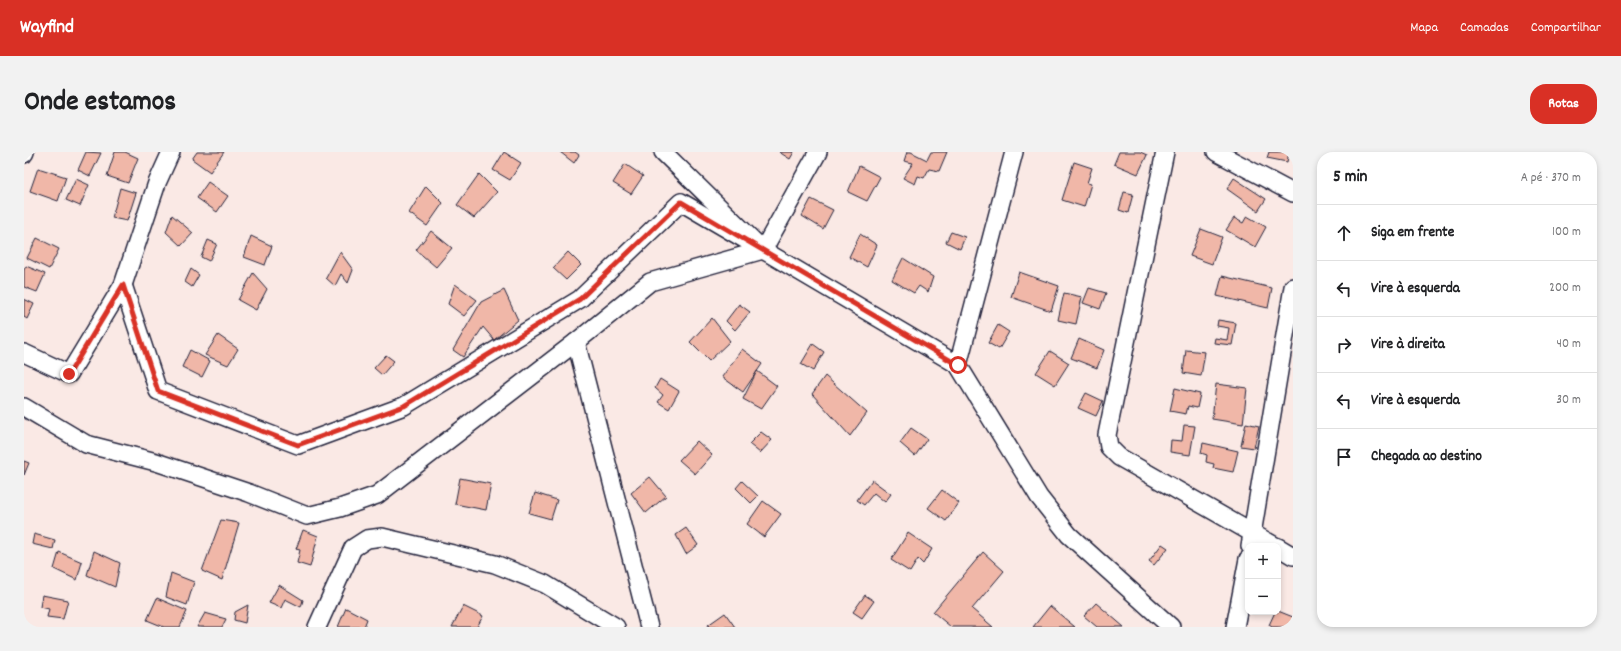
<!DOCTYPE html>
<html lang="pt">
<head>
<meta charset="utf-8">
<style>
  :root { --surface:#fff; --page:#f2f2f2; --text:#202124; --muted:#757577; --line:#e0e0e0; --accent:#d93025 }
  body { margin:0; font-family:Dekko,sans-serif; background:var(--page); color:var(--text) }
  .controls { position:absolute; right:12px; bottom:12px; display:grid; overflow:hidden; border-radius:8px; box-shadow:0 2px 6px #0003 }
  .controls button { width:36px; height:36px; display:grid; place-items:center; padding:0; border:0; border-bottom:1px solid var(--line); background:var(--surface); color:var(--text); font:20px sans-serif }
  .stop { position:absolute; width:12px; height:12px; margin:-9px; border:3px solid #d93025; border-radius:50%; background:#fff }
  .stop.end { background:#d93025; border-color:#fff; box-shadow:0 1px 4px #0008 }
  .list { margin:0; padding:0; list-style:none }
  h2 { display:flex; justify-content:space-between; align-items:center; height:52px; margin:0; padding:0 16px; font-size:17px }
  h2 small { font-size:13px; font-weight:400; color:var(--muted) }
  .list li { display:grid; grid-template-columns:26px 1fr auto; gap:12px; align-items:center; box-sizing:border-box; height:56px; padding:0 16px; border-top:1px solid var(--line) }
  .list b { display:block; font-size:15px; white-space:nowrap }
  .list em { font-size:13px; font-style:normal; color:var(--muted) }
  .icon { flex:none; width:22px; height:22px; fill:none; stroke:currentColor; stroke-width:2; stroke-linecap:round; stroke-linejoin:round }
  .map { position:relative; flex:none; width:1269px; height:475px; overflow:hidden; border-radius:16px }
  header { display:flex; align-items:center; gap:24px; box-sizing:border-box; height:56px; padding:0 20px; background:var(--accent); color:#fff }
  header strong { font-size:19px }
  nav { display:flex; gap:22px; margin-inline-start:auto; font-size:14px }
  .intro { display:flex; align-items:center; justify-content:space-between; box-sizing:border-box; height:96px; padding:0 24px }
  h1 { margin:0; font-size:28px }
  .button { padding:10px 18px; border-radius:16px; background:var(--accent); color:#fff; font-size:14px; font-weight:700 }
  main { display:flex; gap:24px; padding:0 24px }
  aside { flex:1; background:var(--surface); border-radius:16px; box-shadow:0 2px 6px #0003 }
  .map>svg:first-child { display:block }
  .building { fill:#f0b7a8; stroke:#22223b }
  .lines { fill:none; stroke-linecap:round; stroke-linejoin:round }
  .street-casing { stroke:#22223b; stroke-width:20 }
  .street { stroke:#fff; stroke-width:17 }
  .route { stroke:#d93025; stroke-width:5 }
</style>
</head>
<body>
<header>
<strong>Wayfind</strong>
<nav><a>Mapa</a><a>Camadas</a><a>Compartilhar</a></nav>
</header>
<div class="intro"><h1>Onde estamos</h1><a class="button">Rotas</a></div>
<main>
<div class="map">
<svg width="1269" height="475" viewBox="0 0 1269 475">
  <rect width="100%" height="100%" fill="#fae9e5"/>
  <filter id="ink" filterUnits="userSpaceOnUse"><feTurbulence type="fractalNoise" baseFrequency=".025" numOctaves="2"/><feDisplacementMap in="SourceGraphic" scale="8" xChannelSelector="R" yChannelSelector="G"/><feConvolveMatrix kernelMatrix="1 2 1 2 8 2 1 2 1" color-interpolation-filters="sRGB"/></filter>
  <g filter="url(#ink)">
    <g class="building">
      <path d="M62,0L77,1L66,24L54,18Z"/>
      <path d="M91,0H101L114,6L104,31L83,24Z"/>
      <path d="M173,0H200L186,20L168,7Z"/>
      <path d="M480,0L497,11L486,28L469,18Z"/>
      <path d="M536,0H551L555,3L550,11Z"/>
      <path d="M755,0H770L766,7Z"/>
      <path d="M883,0H887L903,8L907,0H923L915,19L905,17L900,26L894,24L891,32L879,26L889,11L880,9Z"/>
      <path d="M1095,0H1116L1123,3L1114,22L1090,12Z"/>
      <path d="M1245,0H1265L1263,10L1243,6Z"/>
      <path d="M1050,10L1068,16L1063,31L1067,32L1060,55L1038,48Z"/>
      <path d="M601,12L619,24L607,42L589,31Z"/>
      <path d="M835,14L856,25L843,49L824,40Z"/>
      <path d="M14,16L42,25L34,49L6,39Z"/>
      <path d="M455,22L473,40L450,66L433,53Z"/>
      <path d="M1210,26L1242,47L1234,59L1203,37Z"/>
      <path d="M52,27L65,33L56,54L42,48Z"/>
      <path d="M184,30L204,44L193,60L173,46Z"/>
      <path d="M402,34L419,51L403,74L385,61Z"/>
      <path d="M96,36L112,41L103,69L88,66Z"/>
      <path d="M1100,40L1109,42L1104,61L1095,58Z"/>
      <path d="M787,47L809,58L799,77L778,64Z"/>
      <path d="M148,63L169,81L157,94L142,80Z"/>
      <path d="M1223,64L1242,75L1231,95L1202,78L1210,66L1219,71Z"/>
      <path d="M1177,77L1198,85L1188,112L1166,104Z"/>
      <path d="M407,79L428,96L412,115L392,98Z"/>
      <path d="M927,80L941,85L936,97L922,90Z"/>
      <path d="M836,82L853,93L843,115L825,105Z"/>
      <path d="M227,84L248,94L241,113L220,105Z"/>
      <path d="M13,86L35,97L25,117L3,106Z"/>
      <path d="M184,88L193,92L185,109L177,105Z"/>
      <path d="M316,100L329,118L324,131L317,122L311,134L302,126Z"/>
      <path d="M544,100L557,113L542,128L529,116Z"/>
      <path d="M879,106L909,125L904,140L895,134L890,141L868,128Z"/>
      <path d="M2,114L21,122L13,140L0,135V118Z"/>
      <path d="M167,117L175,123L168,135L161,130Z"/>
      <path d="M995,120L1035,134L1027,159L987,145Z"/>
      <path d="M229,121L243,137L232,158L214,148Z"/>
      <path d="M1198,124L1248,136L1244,156L1193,144Z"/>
      <path d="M431,132L453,148L440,164L424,152Z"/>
      <path d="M1065,136L1082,141L1076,157L1059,151Z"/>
      <path d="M480,138L494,168L470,188L459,175L439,205L429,198L457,150Z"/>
      <path d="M1040,141L1058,145L1052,172L1034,168Z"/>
      <path d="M0,147L10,152L3,167L0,165Z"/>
      <path d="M715,152L726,160L711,178L702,169Z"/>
      <path d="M688,166L706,189L685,209L666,190Z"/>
      <path d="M1194,168L1212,171L1208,193L1190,191L1191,186L1203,188L1205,176L1193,174Z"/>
      <path d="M974,173L985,180L975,197L964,191Z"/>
      <path d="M194,183L214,197L204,213L181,203Z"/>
      <path d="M1055,187L1080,198L1073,216L1047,206Z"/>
      <path d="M789,192L800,200L789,219L777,212Z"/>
      <path d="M718,197L738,212L719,240L698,225Z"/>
      <path d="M166,198L186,209L178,225L158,215Z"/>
      <path d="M1162,198L1181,200L1177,224L1159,221Z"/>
      <path d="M1026,199L1045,211L1031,233L1012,221Z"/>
      <path d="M362,203L370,209L358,223L350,216Z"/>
      <path d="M733,219L753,234L737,257L719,247Z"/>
      <path d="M801,224L843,261L826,284L788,242Z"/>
      <path d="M636,227L655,239L645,257L634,250L639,243L631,236Z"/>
      <path d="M1192,232L1223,236L1219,272L1188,267Z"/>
      <path d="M1151,236L1176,242L1173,256L1164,254L1162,262L1146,259Z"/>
      <path d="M1062,241L1079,249L1072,264L1054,256Z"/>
      <path d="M1222,271L1235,274L1230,296L1217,294Z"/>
      <path d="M1160,273L1171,274L1166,303L1146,300L1147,288L1158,289Z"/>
      <path d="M887,276L903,287L891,304L876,291Z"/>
      <path d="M737,280L748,288L736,301L725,292Z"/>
      <path d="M673,289L688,303L671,322L655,308Z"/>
      <path d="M1179,291L1214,299L1209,320L1189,316L1190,312L1182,310L1183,303L1177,301Z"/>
      <path d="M0,309L5,311L0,323Z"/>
      <path d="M626,325L642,344L622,361L607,341Z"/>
      <path d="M436,326L467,332L462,358L431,352Z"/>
      <path d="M848,328L867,342L861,350L850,341L840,353L833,348Z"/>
      <path d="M718,329L734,344L727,351L712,336Z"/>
      <path d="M918,338L935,351L922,369L904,356Z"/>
      <path d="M511,341L533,348L527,367L505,361Z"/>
      <path d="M739,349L757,362L740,385L723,372Z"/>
      <path d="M197,368L215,371L198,428L178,419Z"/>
      <path d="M662,376L674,393L662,402L652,383Z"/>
      <path d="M279,378L294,384L286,415L273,411L276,398L272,397Z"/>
      <path d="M884,381L908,397L899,412L894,407L886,420L867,408Z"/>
      <path d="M10,382L31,388L29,397L8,392Z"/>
      <path d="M1138,392L1144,396L1130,413L1125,409Z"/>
      <path d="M70,399L96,411L91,435L63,423Z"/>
      <path d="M35,400L58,410L53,428L30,417Z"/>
      <path d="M959,400L980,419L948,457L969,475H927L909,460Z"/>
      <path d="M147,421L170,430L163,453L142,445Z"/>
      <path d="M255,433L279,448L277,455L261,447L257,456L245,451Z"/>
      <path d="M18,443L44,448L39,467L23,465L25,457L16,455Z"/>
      <path d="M841,443L850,449L838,466L829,460Z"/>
      <path d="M133,446L163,459L156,475H140L123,468Z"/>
      <path d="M1072,451L1100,475H1073L1060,464Z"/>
      <path d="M224,453L221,471L210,468L211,460Z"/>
      <path d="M439,454L459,464L453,475H428Z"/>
      <path d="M1026,454L1051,475H1009Z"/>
      <path d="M322,456L343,467L340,475H314Z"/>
      <path d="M1254,459L1269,465V475H1248L1245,473L1251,460H1254Z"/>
      <path d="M181,461L202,467L198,475H173Z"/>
      <path d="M701,461L711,475H685L684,473Z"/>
    </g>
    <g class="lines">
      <defs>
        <g id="street">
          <path d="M639,0L739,98L934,213L1015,345L1045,383L1147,475"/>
          <path d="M1141,0L1083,283L1085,295L1095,305L1251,394"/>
          <path d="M1192,0L1269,41"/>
          <path d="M0,2L1,0"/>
          <path d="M99,133L134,239L274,293L380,254L556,147L657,50L739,98"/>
          <path d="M552,190L625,475"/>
          <path d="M0,201L45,222L99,133L133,31L147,0"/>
          <path d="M934,213L990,0"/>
          <path d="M0,255L62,292L132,310L225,341L283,364L316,356L353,343L552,190L626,130L739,98L794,0"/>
          <path d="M1226,394L1269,135"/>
          <path d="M1254,395L1269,404"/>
          <path d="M293,475L329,396L343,387L358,385L471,412L521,432L592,475"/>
          <path d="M1211,475L1224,407"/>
        </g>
      </defs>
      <use href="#street" class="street-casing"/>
      <use href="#street" class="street"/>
    </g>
  </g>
  <g class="lines" filter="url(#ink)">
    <path class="route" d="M45,222L99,133L134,239L274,293L380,254L556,147L657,50L934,213"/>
  </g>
</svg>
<div class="controls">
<button>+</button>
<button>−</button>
</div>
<div class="stop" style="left:934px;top:213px"></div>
<div class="stop end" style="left:45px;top:222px"></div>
</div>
<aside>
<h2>5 min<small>A pé · 370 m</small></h2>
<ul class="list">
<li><svg class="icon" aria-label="ahead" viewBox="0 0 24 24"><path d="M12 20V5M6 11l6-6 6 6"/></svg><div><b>Siga em frente</b></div><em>100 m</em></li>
<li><svg class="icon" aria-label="left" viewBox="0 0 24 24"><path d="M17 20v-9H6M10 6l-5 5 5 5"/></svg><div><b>Vire à esquerda</b></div><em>200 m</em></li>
<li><svg class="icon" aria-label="right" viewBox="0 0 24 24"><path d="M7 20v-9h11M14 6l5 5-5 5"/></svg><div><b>Vire à direita</b></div><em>40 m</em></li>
<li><svg class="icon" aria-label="left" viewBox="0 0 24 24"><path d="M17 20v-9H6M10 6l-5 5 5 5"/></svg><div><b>Vire à esquerda</b></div><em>30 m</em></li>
<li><svg class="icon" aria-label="arrive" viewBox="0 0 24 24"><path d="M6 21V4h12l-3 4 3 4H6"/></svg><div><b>Chegada ao destino</b></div></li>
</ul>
</aside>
</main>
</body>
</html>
